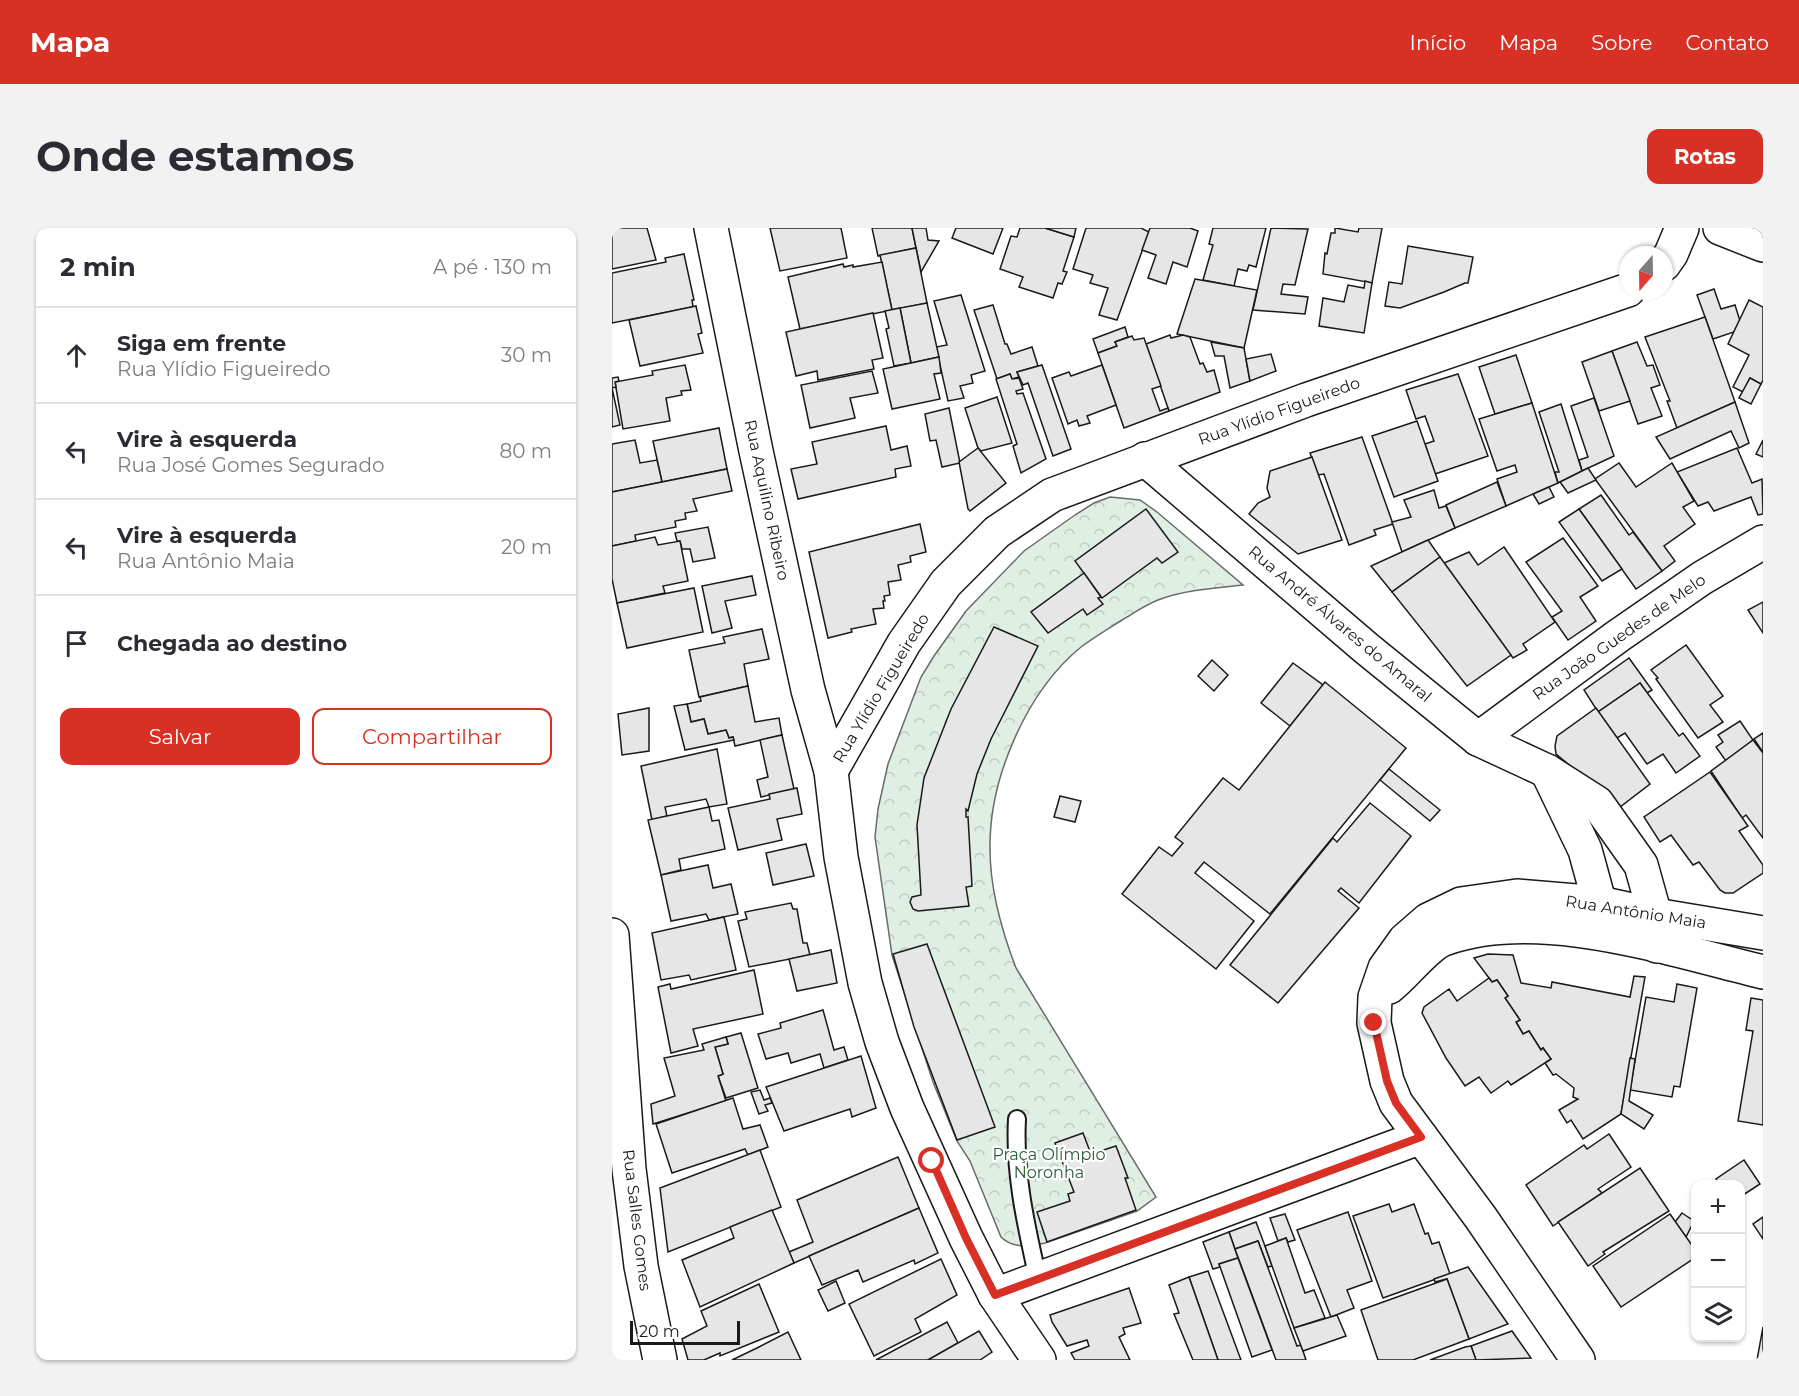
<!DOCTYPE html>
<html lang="pt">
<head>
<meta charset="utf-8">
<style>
  :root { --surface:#fff; --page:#f2f2f3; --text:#2b2b33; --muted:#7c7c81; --line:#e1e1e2; --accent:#d93025 }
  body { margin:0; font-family:Montserrat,sans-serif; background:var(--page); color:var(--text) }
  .controls { position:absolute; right:18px; bottom:18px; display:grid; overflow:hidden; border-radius:12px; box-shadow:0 2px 4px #0004 }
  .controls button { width:54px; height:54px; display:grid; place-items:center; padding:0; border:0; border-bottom:2px solid var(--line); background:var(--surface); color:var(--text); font:30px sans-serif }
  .compass { position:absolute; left:1007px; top:18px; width:54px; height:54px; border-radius:50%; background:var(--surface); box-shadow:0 2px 4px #0004; rotate:200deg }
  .scale { position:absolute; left:18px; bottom:15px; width:110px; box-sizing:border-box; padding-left:6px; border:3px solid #1a1a1a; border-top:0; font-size:16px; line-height:21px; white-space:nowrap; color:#1a1a1a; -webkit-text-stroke:4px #fff; paint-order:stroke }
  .stop { position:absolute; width:18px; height:18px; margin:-14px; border:4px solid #d93025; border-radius:50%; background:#fff }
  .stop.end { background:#d93025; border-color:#fff; box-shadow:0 2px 6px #0008 }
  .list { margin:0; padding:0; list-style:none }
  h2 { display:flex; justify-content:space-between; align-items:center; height:78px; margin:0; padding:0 24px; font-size:26px }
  h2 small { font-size:20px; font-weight:400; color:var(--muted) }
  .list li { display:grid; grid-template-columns:39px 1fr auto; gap:18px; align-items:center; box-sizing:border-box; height:96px; padding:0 24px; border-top:2px solid var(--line) }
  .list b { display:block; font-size:22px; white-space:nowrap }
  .list p { margin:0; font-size:20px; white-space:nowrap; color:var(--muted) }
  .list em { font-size:20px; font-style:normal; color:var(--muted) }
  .actions { display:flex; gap:12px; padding:18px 24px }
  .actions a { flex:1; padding:14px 0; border:2px solid var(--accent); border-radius:12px; text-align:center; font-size:21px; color:var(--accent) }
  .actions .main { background:var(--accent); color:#fff }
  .icon { flex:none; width:33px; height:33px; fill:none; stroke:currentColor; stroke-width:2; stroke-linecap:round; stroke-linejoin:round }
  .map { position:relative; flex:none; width:1151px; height:1132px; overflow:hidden; border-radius:12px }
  header { display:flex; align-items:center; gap:36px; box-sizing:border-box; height:84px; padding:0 30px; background:var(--accent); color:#fff }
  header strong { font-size:28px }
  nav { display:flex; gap:33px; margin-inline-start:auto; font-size:21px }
  .intro { display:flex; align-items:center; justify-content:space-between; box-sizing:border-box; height:144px; padding:0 36px }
  h1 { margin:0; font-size:42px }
  .button { padding:15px 27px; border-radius:12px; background:var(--accent); color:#fff; font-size:21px; font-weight:700 }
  main { display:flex; gap:36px; padding:0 36px }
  aside { flex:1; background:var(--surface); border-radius:12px; box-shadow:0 2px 4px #0004 }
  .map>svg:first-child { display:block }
  .park { fill:url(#park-crowns); stroke:#6a6a6a; stroke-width:1.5 }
  .building { fill:#e6e6e6; stroke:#1a1a1a; stroke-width:1.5 }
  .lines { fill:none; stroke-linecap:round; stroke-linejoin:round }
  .service-casing { stroke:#1a1a1a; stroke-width:20 }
  .minor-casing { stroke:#1a1a1a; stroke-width:36 }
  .service { stroke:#fff; stroke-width:16 }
  .minor { stroke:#fff; stroke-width:33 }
  .route { stroke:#d93025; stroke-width:8 }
  .labels { text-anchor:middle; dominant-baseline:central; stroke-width:4.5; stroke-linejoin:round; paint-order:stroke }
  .street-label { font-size:16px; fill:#1a1a1a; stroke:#fff }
  .park-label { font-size:16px; fill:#2b5a34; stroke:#fff }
</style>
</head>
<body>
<header>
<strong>Mapa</strong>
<nav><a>Início</a><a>Mapa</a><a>Sobre</a><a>Contato</a></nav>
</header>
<div class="intro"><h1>Onde estamos</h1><a class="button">Rotas</a></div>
<main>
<aside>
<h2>2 min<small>A pé · 130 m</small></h2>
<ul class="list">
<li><svg class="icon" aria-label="ahead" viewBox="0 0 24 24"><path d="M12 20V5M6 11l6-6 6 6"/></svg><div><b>Siga em frente</b><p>Rua Ylídio Figueiredo</p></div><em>30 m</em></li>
<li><svg class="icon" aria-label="left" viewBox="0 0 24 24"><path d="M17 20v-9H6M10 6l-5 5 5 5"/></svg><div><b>Vire à esquerda</b><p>Rua José Gomes Segurado</p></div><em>80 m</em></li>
<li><svg class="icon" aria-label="left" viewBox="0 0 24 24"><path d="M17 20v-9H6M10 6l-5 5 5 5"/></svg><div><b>Vire à esquerda</b><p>Rua Antônio Maia</p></div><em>20 m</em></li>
<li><svg class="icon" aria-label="arrive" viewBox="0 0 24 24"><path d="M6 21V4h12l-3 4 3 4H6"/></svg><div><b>Chegada ao destino</b></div></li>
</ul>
<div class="actions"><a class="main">Salvar</a><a>Compartilhar</a></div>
</aside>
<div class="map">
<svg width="1151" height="1132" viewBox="0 0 1151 1132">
  <defs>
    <pattern id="park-crowns" width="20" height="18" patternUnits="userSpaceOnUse" patternTransform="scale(1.5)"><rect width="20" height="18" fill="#e0efe3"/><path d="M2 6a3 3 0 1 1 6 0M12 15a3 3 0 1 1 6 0" fill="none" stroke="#c0ccc2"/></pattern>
  </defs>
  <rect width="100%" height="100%" fill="#fff"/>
  <path class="park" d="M498,269L528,272L545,284L631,357C603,360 572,362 546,372C533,377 522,385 510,392C496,401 482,409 469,419C414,464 377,551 378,621C378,662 389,701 404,740L544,969L525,983L433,1015C418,1018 401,1021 389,1009L358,933L345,913L321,854L280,727L263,609L266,581L276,536L309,449L322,428L354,383L412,323L463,287L482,275Z"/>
  <g class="building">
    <path d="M0,0H35L44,32L0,41Z"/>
    <path d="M158,0H229L235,30L168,43Z"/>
    <path d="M260,0H300L304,20L266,28Z"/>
    <path d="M300,0H314L316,12L327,13L309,44Z"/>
    <path d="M344,0H391L381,26L340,10Z"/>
    <path d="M408,0H433L462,9L451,43L455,44L450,56L446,55L441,70L407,59L411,49L388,41L399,8L405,9Z"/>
    <path d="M433,0H464L462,9Z"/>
    <path d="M474,0H529L537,4L505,92L487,87L496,60L478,55L481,47L461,41Z"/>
    <path d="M538,0H578L586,3L575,39L561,34L554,56L536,50L544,27L530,22Z"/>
    <path d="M601,0H654L644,39L637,37L635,43L626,41L622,58L591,52L601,17L597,16Z"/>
    <path d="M659,0L696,1L683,57L671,56L669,66L696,69L693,86L641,82Z"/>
    <path d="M723,0L746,4L747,0H770L760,55L711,46L713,25L715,26L719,5H723Z"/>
    <path d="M796,18L861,29L856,55H853L832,64L788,80L773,78L777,54L790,56Z"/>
    <path d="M304,20L315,75L280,82L268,27Z"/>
    <path d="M72,26L82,72H80L81,79L0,95V45L54,34L53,30Z"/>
    <path d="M270,34L280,82L188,101L176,49L231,36L232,39L241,37V39Z"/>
    <path d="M583,51L645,62L632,120L565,106Z"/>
    <path d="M753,53L760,55L752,105L707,98L711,70L732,74L736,57L752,60Z"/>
    <path d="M1102,61L1109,81L1123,77L1128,93L1122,104L1101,111L1085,67Z"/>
    <path d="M349,67L373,143L359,147L361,155L348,158L352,170L336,173L324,119L335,117L322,73Z"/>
    <path d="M1137,72L1151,79V152L1149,156L1138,150L1131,164L1121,159L1137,127L1116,116Z"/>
    <path d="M315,75L327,129L299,135L288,80Z"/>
    <path d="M381,77L393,116H395L399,126L420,119L426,138L405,144L407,149L400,151L398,146L385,151L362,82Z"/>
    <path d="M84,78L90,105L86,106L91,125L28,138L17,92Z"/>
    <path d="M288,80L299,135L282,138L274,101L277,100L273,83Z"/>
    <path d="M261,85L271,130L260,132L262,141L206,152L205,143L184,148L174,104Z"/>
    <path d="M1093,89L1123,174L1065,200L1055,173H1058L1033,109Z"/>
    <path d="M513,99L516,109L503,114L505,118L486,125L481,111Z"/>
    <path d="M558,107L559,110L571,107L578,109L588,136L591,135L595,144L602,142L608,164L557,183L534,116Z"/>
    <path d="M520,108L522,112L532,110L549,158L540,161L548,183L556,180L557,183L512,200L486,125L505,118L503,114Z"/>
    <path d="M599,114L632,120L638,153L618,160L612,128H603Z"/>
    <path d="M1025,114L1035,138L1041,137L1048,157L1039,160L1050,188L1026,196L1000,123Z"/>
    <path d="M1000,123L1018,173L987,183L970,134Z"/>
    <path d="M659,126L664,143L638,153L634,131Z"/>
    <path d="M904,127L920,175L883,186L867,139Z"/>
    <path d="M327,129L329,145L322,146L328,171L280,181L271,141Z"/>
    <path d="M73,137L79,162L69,163L70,167L54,170L58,193L11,201L3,154L41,147L40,143Z"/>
    <path d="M430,137L459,221L441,228L416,155L411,157L405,144Z"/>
    <path d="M490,137L504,177L475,188L478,195L467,198L465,192L456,196L440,150L457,144L459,148Z"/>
    <path d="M260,143L266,165L238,170L243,190L198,200L189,157Z"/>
    <path d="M398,146L400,151L407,150L411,161L404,163L405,166L411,165L434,231L409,245L401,218L405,216L384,151Z"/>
    <path d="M846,146L876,228L823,246L813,216L822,213L813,188L804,191L794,162Z"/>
    <path d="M6,149L7,153L3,154L4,159L0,160L8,197L0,199V150Z"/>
    <path d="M1138,150L1149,156L1139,176L1127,170Z"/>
    <path d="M385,169L400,215L369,223L366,220L353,180Z"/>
    <path d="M982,170L1002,228L970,243L967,232L976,229L959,178Z"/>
    <path d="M1123,174L1137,215L1127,220L1119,203L1058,231L1044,209Z"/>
    <path d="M920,175L946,255L894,278L885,251L905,244L903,237L885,243L867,191Z"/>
    <path d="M949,176L970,243L946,255L943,244H947L927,184Z"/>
    <path d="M337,180L348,235L330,239L324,212L318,213L313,186Z"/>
    <path d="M805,193L826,253L782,269L760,208Z"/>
    <path d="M274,198L279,222L295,218L299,238L283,241L284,249L186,271L179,241L205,236L200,214Z"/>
    <path d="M107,200L115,241L50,254L41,213Z"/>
    <path d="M750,209L781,296L762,302L764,307L737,317L712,246L706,247L698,225Z"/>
    <path d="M23,212L28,235L45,232L50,254L0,264V216Z"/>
    <path d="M1151,212V229L1144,226Z"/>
    <path d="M366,220L394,255L358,283L356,281L347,234Z"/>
    <path d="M1125,220L1140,255L1150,251L1151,286L1146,287L1139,269L1102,283L1096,274L1086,278L1065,244Z"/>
    <path d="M700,229L730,312L686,326L637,286L646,275L658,269L655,260L658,243Z"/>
    <path d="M1007,235L1024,259L1060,235L1082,273L1071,279L1083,296L1052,318L1063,333L1050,343L983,251Z"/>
    <path d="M976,240L984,252L956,265L948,254Z"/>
    <path d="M115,241L120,263L81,271L85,283L73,285L74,291L63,293L64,299L23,307L24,313L0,318V264Z"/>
    <path d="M885,254L894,278L843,300L834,277Z"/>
    <path d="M937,259L942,269L927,276L921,266Z"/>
    <path d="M822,262L827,280L834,278L843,300L790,324L780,294L799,289L792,272Z"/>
    <path d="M989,267L1017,307L1021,304L1050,343L1024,361L967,281Z"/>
    <path d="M534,281L566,324L550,335L545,330L490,370L463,333Z"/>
    <path d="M967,281L1010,341L990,353L947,294Z"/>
    <path d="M308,296L314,324L298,328L299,334L286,337L289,352L276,354L278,367L272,368L273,373H271L272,380L261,381L264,396L239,401L240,404L216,410L197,324Z"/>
    <path d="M96,299L103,330L81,334L78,321H70L68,313H65L63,305Z"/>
    <path d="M43,309L46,317L68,313L76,353L51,358L53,365L5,375L0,351V318Z"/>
    <path d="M951,310L986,358L968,369L984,393L956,412L940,389L950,383L914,334Z"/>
    <path d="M816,312L828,329L780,364L759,338Z"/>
    <path d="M892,319L943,394L911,416L915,422L901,430L832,335L857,324L866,337Z"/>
    <path d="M828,329L899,427L855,458L780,364Z"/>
    <path d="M472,345L489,369L486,370L491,376L475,387L471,381L436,405L419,384Z"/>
    <path d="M140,348L144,367L113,373L120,400L100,405L90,358Z"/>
    <path d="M82,360L91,404L15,420L5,375Z"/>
    <path d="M1151,374V405L1136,382Z"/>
    <path d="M382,399L426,418L379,511L365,546L356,583L354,581V589H356L360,658L354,659L357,678L306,683L301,681L298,674L300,669L309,667L305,597L312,550L339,481Z"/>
    <path d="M150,401L157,431L132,436L136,458L87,469L77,422L113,415L111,409Z"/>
    <path d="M1074,417L1111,468L1098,477L1111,494L1086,510L1044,451L1046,450L1039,442Z"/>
    <path d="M1017,430L1040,462L1035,465L1028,455L986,484L972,462Z"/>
    <path d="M600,432L616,447L602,463L586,448Z"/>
    <path d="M681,435L711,457L678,498L649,475Z"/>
    <path d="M713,454L794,520L658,686L592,634L583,645L642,693L604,741L510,666L547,619L560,628L571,615L563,609L611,550L627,562Z"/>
    <path d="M1028,455L1067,508L1071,505L1088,528L1064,545L1051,526L1035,536L1013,505L1005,510L986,484Z"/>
    <path d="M136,458L143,494L167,490L170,507L123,518L121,509L117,510L114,502L96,506L92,491L79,494L75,476L89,473L88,469Z"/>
    <path d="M75,476L79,494L92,491L96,506L114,502L117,510L121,509L122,512L73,522L62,478Z"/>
    <path d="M37,480V523L10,527L6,486Z"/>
    <path d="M984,480L1038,556L1008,579L944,526L943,518L945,508Z"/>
    <path d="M1128,493L1141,512L1114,533L1104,519L1111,514L1106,507Z"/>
    <path d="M1151,505V524L1142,511Z"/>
    <path d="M170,507L182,561L149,569L145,552L156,549L148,512Z"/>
    <path d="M1141,512L1151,525V610L1134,587L1130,590L1099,543Z"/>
    <path d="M105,521L115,576L97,579L94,571L53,579L55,588L40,592L29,538Z"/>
    <path d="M777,541L828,582L818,593L768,552Z"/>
    <path d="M1098,544L1136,598L1127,603L1151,637V645L1121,665H1113L1108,662L1087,634L1081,637L1059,607L1048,614L1032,589Z"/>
    <path d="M185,560L190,586L165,591L170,612L126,622L116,580L158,571L157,566Z"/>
    <path d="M448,568L469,573L463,594L442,589Z"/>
    <path d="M758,575L799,608L747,675L729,660L726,663L747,680L666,775L618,737L721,610L725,614Z"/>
    <path d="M97,579L100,593L107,592L113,621L67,631L69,642L49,647L36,592Z"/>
    <path d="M194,616L202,648L161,657L154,625Z"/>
    <path d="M96,637L101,660L119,656L126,686L97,692L94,686L59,693L49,647Z"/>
    <path d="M179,675L181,681H185L191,715H195L198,727L137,739L126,693L135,691L133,684Z"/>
    <path d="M112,689L124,742L79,752L77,747L49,752L40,705Z"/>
    <path d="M315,716L383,899L345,912L302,799L281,726Z"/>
    <path d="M219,722L225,755L185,763L177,731Z"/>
    <path d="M876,726L901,727L909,755L939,760L940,754L1018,769L1022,748L1033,749L1009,886L971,911L959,892L955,895L947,882L966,871L961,869L962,860L944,846L941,847L933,835L939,831L931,820L929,822L917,803L911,806L904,794L908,792L893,770L896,768L885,752L880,754L862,730Z"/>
    <path d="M142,742L151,786L81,801L86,818L59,825L46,759L58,756L59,761Z"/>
    <path d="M877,750L880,754L885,752L896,768L893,770L908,792L904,794L911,806L917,803L929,822L931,820L939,831L899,857L896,853L879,865L867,849L853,858L834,830L810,785L812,779L837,761L845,773Z"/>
    <path d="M1065,756L1085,760L1068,859L1062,858L1060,869L1018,862L1034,769L1062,774Z"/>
    <path d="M1139,770L1151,772V897L1126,893L1141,803L1134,802Z"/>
    <path d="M211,782L222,822L232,819L236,832L212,840L208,826L179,835L176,825L154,831L146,806L169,800L168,795Z"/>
    <path d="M129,805L146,860L114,870L106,848L111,846L103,819L116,816L114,809Z"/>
    <path d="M114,809L116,816L103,819L111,846L106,848L114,873L41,896L39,876L63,868L52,830L92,822L90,816Z"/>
    <path d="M249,828L264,880L240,889L238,881L172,903L154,859Z"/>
    <path d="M1018,830L1023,831L1017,873L1041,887L1032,901L1009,886Z"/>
    <path d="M148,862L152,872L158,870L160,875L153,877L156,883L147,886L139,864Z"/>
    <path d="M121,870L131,901L148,897L156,919L136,927L133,921L60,945L44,896Z"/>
    <path d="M471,905L479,926L504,918L516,950H513L524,982L435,1014L425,984L458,973L456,966L462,964L443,915Z"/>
    <path d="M997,906L1019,939L986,961L990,965L941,998L914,957L972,917L975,921Z"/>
    <path d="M148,922L169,979L56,1024L48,960Z"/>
    <path d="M286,929L307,980L182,1035L177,1024L201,1014L185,972Z"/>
    <path d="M1132,932L1148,956L1128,969V956H1108L1104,951Z"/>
    <path d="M1028,940L1057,983L991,1024L993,1026L976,1038L946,994Z"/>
    <path d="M777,976L780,984L802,976L813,1006L816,1005L820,1016L827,1014L838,1046L771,1070L741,988Z"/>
    <path d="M307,980L326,1025L303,1036L302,1032L251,1054L246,1042L210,1057L197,1028Z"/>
    <path d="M160,982L182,1035L88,1079L70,1032L122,1010L118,999Z"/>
    <path d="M736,984L760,1053L735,1062L742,1080L719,1089L685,1002Z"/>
    <path d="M1070,985L1082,993L1074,1009L1063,994Z"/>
    <path d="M673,986L683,1012L676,1014L674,1010L666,1013L658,990Z"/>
    <path d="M1058,986L1084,1023V1029L1009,1079L981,1038Z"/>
    <path d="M1151,989V1011L1141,996Z"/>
    <path d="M644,994L653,1018L660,1038L656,1039L646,1013L623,1021L617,1004Z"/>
    <path d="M617,1004L626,1030L607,1036L608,1039L601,1041L591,1014Z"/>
    <path d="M674,1010L693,1065L702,1062L713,1090L682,1100L653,1018Z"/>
    <path d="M646,1013L685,1118L689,1117L694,1132H664L623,1021Z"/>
    <path d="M626,1030L660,1122L640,1129L607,1036Z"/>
    <path d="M329,1031L345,1067L303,1091L309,1104L262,1128L237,1076Z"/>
    <path d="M856,1039L896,1096L857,1111L835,1051L823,1054L822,1051Z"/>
    <path d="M596,1043L629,1132H606L577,1049Z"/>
    <path d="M577,1049L606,1132H581L562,1086L567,1085L557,1057Z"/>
    <path d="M835,1051L857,1111L801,1132H766L749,1082Z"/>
    <path d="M224,1053L233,1075L216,1083L206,1062Z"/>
    <path d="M147,1056L167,1104L108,1128V1125L92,1132H76L70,1111L95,1098L89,1083Z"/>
    <path d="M517,1060L529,1095L511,1100L513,1106L507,1109L518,1132H463L459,1125L477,1118L475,1112L455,1118L440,1094L438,1087Z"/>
    <path d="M725,1087L734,1108L691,1123L682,1100Z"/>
    <path d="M335,1094L346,1115L316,1132H264Z"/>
    <path d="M1151,1099V1132H1145Z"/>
    <path d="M367,1103L380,1124L368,1132H316Z"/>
    <path d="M900,1103L919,1130L864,1132L859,1118Z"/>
    <path d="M176,1104L189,1132H120L145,1120Z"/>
    <path d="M859,1118L864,1132H818L853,1119Z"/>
  </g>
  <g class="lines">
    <defs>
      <path id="service" d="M405,891C402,946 414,997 426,1051"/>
      <g id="minor">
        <path d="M99,0L144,223L196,462L219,543L229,629L253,755L270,814L295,880L354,1010L383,1067L427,1132"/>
        <path d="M1108,0L1151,17"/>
        <path d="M1052,36L1059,26L1070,0"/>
        <path d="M533,231L754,420L866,511L935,543L985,575L1029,637L1043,687L1045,718"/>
        <path d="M866,511L1006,408L1090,350L1151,314"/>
        <path d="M219,543L292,415L334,355L385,304L440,267L694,172L1016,62"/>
        <path d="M935,543L973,622L993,695"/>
        <path d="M0,707L17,941L29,1038L48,1132"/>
        <path d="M777,759C793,747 815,717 832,711C927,677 1056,721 1151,744"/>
        <path d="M383,1067L809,909"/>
        <path d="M966,1132L869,990L784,875L775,853L762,795L763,769L773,740L793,712L816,692L849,676L905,668L988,675L1043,687L1151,705"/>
      </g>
    </defs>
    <use href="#service" class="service-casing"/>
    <use href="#minor" class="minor-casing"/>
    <use href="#service" class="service"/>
    <use href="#minor" class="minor"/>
  </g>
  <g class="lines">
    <path class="route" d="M320,933L354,1010L383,1067L809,909L784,875L775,853L762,795"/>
  </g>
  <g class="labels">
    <g class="street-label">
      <text transform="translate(667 183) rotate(-20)">Rua Ylídio Figueiredo</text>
      <text transform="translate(155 272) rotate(78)">Rua Aquilino Ribeiro</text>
      <text transform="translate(728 396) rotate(40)">Rua André Álvares do Amaral</text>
      <text transform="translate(1007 409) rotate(-35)">Rua João Guedes de Melo</text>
      <text transform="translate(269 460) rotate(-59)">Rua Ylídio Figueiredo</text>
      <text transform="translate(1024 684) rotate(9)">Rua Antônio Maia</text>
      <text transform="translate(25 992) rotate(83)">Rua Salles Gomes</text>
    </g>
    <g class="park-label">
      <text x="437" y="926">Praça Olímpio<tspan x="437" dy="18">Noronha</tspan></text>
    </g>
  </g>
</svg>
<div class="controls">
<button>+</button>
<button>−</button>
<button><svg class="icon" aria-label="layers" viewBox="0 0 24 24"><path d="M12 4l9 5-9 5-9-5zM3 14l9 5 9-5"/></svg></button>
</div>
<svg class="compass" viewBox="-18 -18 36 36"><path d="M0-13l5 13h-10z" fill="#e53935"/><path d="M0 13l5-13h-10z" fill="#7c7c81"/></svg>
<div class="scale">20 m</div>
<div class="stop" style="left:320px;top:933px"></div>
<div class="stop end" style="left:762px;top:795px"></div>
</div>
</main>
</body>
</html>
